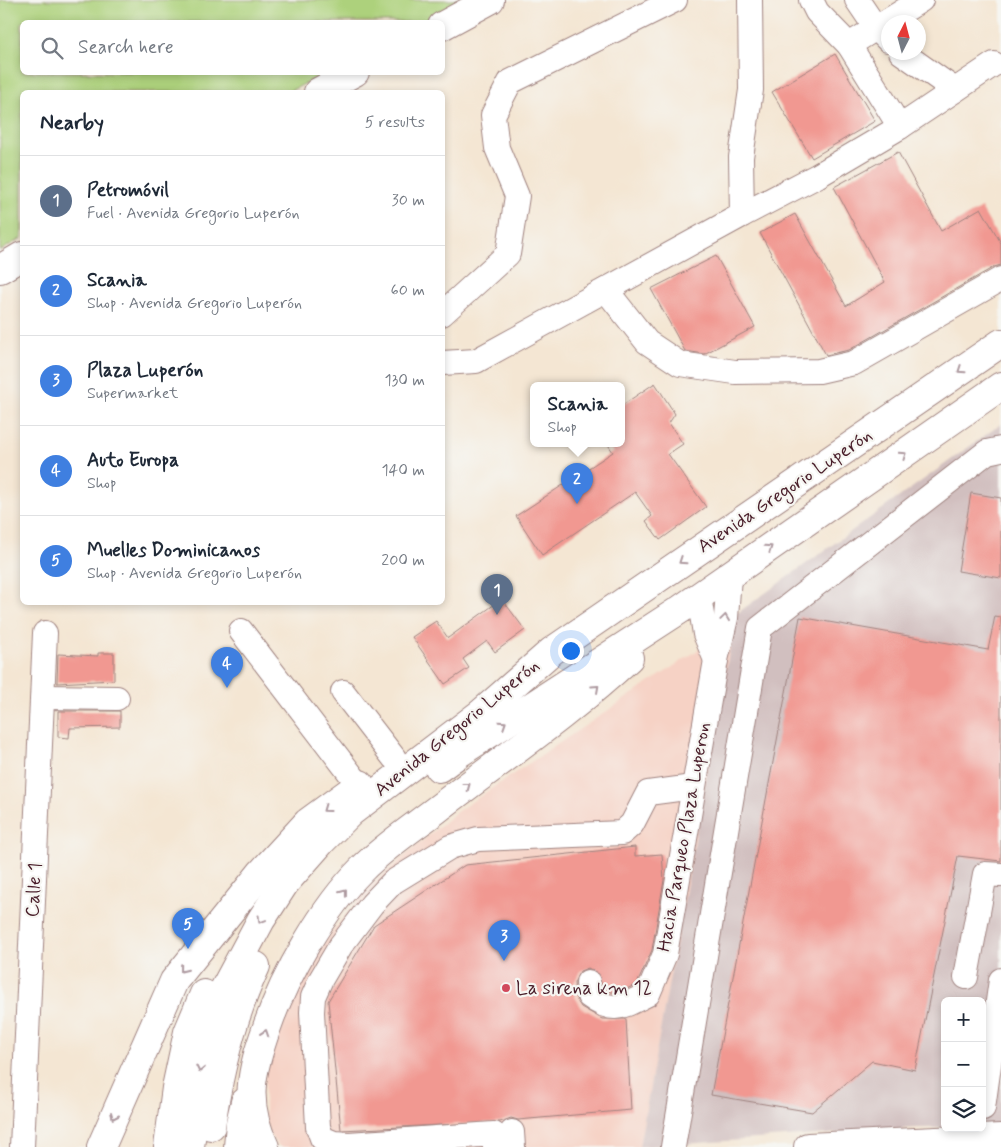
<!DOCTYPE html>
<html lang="en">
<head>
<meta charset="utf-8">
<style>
  :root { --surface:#fff; --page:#f6f6f7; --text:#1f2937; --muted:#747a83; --line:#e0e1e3; --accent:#111827 }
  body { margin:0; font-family:Mynerve,sans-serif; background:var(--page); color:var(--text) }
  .controls { position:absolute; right:15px; bottom:15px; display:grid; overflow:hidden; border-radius:8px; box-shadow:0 2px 8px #0003 }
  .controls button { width:45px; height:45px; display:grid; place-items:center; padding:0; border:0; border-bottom:1px solid var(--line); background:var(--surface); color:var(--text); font:25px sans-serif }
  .compass { position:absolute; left:881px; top:15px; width:45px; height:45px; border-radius:50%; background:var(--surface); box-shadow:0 2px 8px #0003; rotate:6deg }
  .you { position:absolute; left:570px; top:650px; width:18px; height:18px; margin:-12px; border:4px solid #fff; border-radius:50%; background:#1a73e8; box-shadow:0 0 0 8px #1a73e833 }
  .badge { display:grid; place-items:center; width:32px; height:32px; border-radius:50%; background:var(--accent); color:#fff; font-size:16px; font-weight:700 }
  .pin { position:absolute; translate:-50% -41px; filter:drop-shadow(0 1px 2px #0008) }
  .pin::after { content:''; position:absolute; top:26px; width:18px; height:15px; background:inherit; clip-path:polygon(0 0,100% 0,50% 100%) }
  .popup { position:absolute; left:530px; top:382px; width:95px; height:65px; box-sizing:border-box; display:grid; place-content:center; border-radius:8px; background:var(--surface); filter:drop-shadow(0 1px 4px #0005); font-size:16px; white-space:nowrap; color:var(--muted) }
  .popup b { font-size:19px; color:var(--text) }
  .popup::after { content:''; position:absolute; left:50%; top:100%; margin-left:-10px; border:10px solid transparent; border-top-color:var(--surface) }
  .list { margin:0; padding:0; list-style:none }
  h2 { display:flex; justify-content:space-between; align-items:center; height:65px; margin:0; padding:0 20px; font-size:21px }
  h2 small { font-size:16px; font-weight:400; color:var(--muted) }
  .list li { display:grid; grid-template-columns:32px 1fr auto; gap:15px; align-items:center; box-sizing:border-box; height:90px; padding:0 20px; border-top:1px solid var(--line) }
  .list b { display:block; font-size:19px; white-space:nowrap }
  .list p { margin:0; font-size:16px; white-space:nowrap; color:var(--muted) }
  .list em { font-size:16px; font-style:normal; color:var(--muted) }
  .icon { flex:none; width:28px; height:28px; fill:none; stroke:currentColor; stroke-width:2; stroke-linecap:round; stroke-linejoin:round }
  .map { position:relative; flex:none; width:1001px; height:1147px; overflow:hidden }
  .search { position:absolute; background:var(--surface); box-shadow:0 2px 8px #0003; left:20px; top:20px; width:425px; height:55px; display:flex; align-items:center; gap:12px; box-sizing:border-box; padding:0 18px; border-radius:8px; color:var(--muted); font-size:19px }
  .panel { position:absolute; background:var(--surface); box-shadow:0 2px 8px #0003; left:20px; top:90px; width:425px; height:515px; border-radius:8px }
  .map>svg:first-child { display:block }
  .built { fill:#f6d2c5 }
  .industrial { fill:#d1bfbf; fill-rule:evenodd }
  .green { fill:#add17b; stroke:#7c7853 }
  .building { fill:#f19891 }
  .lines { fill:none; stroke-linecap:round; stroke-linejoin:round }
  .minor-casing { stroke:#9f827f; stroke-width:26 }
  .major-casing { stroke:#9f827f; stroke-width:30 }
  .minor { stroke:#fff; stroke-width:24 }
  .major { stroke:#fff; stroke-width:28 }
  .oneway { stroke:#ae9aa0 }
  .poi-dot { fill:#d1495b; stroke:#f6f6f2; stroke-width:2 }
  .labels { text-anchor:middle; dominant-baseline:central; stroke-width:4.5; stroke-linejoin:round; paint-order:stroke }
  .street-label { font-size:19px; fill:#4a1f2b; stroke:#f6f6f2 }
  .poi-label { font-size:19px; fill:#4a1f2b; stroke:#f6f6f2; text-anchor:start }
</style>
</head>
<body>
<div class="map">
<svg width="1001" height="1147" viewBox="0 0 1001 1147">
  <rect width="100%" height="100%" fill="#f6f6f2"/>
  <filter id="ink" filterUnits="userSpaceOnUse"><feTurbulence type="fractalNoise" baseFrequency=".02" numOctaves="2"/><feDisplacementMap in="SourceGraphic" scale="10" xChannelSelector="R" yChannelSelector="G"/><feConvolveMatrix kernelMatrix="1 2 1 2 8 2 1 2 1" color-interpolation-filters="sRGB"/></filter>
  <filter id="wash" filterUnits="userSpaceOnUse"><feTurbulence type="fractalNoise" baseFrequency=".0096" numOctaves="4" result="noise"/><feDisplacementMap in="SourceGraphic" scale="20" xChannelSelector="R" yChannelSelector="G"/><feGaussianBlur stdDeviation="1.12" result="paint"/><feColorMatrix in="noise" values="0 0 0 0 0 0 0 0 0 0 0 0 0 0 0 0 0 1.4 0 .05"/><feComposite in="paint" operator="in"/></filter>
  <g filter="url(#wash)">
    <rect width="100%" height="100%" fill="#f4e6d3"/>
    <path class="built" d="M734,626L639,1147H280L270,1135L265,1120V1073L297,989L327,938L371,885L455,813Z"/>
    <path class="industrial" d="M1001,424V1128H916L639,1147L736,614ZM945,1001H982V1128H945Z"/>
    <path class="green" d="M0,0H468L424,22H22V72L327,73L288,92H22V238L0,251Z"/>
    <g id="blocks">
      <g class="building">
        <path d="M835,54L875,121L812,158L772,92Z"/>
        <path d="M898,152L941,231L981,208L1001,243V265L994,267L849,350L826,355L760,233L795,214L846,306L885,282L834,187Z"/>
        <path d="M716,256L755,327L704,354L685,351L651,289Z"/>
        <path d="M655,383L675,414L669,423L683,444L668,454L706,507L660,540L646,521L652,516L635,492L542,555L516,516L613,452L607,443H621V406Z"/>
        <path d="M971,493L1001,498V578L958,571Z"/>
        <path d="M502,599L525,630L495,652L487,641L463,659L469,668L445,684L412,637L436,621L448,638Z"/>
        <path d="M995,616L1001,617V861L958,856L915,1070L872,1061L812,1112L711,1095L800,617L988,650Z"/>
        <path d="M98,653H114V680L57,683L58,654L98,656Z"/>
        <path d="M58,711H120V727L70,728L69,738L58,737Z"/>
        <path d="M635,847V856L662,854L664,880L652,950L637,984L620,992H610L602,988L599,974L588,968L580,971L574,983L575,997L581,1007L602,1019H626L631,1110L518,1120L511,1118L500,1122L341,1130L328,1001L374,925L465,865Z"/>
      </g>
    </g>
  </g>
  <g filter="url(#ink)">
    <use href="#blocks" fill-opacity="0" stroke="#9f827f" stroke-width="1"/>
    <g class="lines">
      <defs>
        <g id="minor">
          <path d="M811,0L817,12L849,45L921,0"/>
          <path d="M857,0L876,28L888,40"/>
          <path d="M849,45L900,127"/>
          <path d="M901,52L955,90"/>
          <path d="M742,215L817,176L900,127L994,64"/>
          <path d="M606,290L647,342L680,364L735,372L819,371L854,363L1001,279"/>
          <path d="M442,314L508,254L517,196L497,148L493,115L510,82L675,0"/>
          <path d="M442,363L476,361L742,215L741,157L751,90L750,0"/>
          <path d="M699,596L705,634L716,660"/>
          <path d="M241,631L359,785"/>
          <path d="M343,692L394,758"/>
          <path d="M44,697L117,698"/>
          <path d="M966,977L985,874L1001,875"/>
          <path d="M588,982L589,996C614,1015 623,1006 648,994L665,954L716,660L726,618L729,576"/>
          <path d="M983,1108L1001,980"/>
          <path d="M512,1132L513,1147"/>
          <path d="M22,1147L45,633"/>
          <path d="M495,1147L494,1134L349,1144L334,1143L322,1138L318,1127L312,1012L313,997L321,979L341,945L372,904L393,882L450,847L478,839L622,833L632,824L648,793L693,787"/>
          <path d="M673,1147L760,628L987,452L1001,449"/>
        </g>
        <g id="major">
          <path d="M442,26L490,0"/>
          <path d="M318,92L355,72"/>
          <path d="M0,269L22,256"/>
          <path d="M439,768L461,752L681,609L1001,386"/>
          <path d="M211,1126C219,1070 232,1017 256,966"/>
          <path d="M101,1147L174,981L261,873L308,822L360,784"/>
          <path d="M168,1147L176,1088L188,1032L204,994"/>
          <path d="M190,1147L199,1075L209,1031L222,993L261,920L285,883L322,841L351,812L480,714L552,651L1001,343"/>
          <path d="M238,1147L240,1123L245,1102"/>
          <path d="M265,1147C243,1102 251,1072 267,1027C285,975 323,908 362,869C384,847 411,829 436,810C501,760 569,714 629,658"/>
          <path d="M808,1147L1001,1138"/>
        </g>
      </defs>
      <use href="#minor" class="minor-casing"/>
      <use href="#major" class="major-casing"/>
      <use href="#minor" class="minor"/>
      <use href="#major" class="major"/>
    </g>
    <defs><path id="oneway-chevron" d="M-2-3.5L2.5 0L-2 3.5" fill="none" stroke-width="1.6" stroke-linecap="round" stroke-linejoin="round" transform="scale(1.25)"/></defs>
    <g class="oneway">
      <use href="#oneway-chevron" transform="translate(961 370) rotate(146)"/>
      <use href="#oneway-chevron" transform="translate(903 455) rotate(-35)"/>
      <use href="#oneway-chevron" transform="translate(769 548) rotate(-35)"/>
      <use href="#oneway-chevron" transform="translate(682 561) rotate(146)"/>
      <use href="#oneway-chevron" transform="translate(725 618) rotate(-82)"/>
      <use href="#oneway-chevron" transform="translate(596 688) rotate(-42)"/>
      <use href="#oneway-chevron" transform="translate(503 724) rotate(-33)"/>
      <use href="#oneway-chevron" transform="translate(467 786) rotate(-37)"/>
      <use href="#oneway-chevron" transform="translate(326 809) rotate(144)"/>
      <use href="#oneway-chevron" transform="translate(344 892) rotate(-52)"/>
      <use href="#oneway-chevron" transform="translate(261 920) rotate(121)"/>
      <use href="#oneway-chevron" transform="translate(183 969) rotate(129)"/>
      <use href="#oneway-chevron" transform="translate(265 1033) rotate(-71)"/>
      <use href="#oneway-chevron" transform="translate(200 1069) rotate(102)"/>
      <use href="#oneway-chevron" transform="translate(114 1116) rotate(114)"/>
    </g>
  </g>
  <circle class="poi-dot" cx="506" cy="988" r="5"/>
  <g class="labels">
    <g class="street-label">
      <text transform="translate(785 491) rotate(-34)">Avenida Gregorio Luperón</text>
      <text transform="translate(457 728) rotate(-39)">Avenida Gregorio Luperón</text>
      <text transform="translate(684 837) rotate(-80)">Hacia Parqueo Plaza Luperon</text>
      <text transform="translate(34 890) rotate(-87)">Calle 1</text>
    </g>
    <g class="poi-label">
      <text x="516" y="988">La sirena km 12</text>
    </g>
  </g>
</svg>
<div class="controls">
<button>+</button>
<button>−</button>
<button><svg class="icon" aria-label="layers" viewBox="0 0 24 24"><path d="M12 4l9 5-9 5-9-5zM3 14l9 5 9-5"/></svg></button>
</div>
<svg class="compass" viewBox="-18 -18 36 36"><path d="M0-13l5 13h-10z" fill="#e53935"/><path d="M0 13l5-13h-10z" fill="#747a83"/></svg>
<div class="you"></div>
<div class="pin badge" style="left:497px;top:615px;background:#5c6f8a">1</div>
<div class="pin badge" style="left:577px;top:504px;background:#3f7fe0">2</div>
<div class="popup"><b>Scania</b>Shop</div>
<div class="pin badge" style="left:504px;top:961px;background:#3f7fe0">3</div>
<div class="pin badge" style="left:227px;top:688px;background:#3f7fe0">4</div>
<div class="pin badge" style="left:188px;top:949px;background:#3f7fe0">5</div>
<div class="search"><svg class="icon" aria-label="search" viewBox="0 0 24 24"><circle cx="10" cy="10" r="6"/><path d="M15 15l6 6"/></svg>Search here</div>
<section class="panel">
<h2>Nearby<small>5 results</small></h2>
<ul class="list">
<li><span class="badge" style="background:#5c6f8a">1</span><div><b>Petromóvil</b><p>Fuel · Avenida Gregorio Luperón</p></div><em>30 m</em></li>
<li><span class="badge" style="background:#3f7fe0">2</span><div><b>Scania</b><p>Shop · Avenida Gregorio Luperón</p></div><em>60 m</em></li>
<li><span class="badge" style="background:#3f7fe0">3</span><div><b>Plaza Luperón</b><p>Supermarket</p></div><em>130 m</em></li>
<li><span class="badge" style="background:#3f7fe0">4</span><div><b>Auto Europa</b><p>Shop</p></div><em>140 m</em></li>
<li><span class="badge" style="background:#3f7fe0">5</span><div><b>Muelles Dominicanos</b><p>Shop · Avenida Gregorio Luperón</p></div><em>200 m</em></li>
</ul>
</section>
</div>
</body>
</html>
